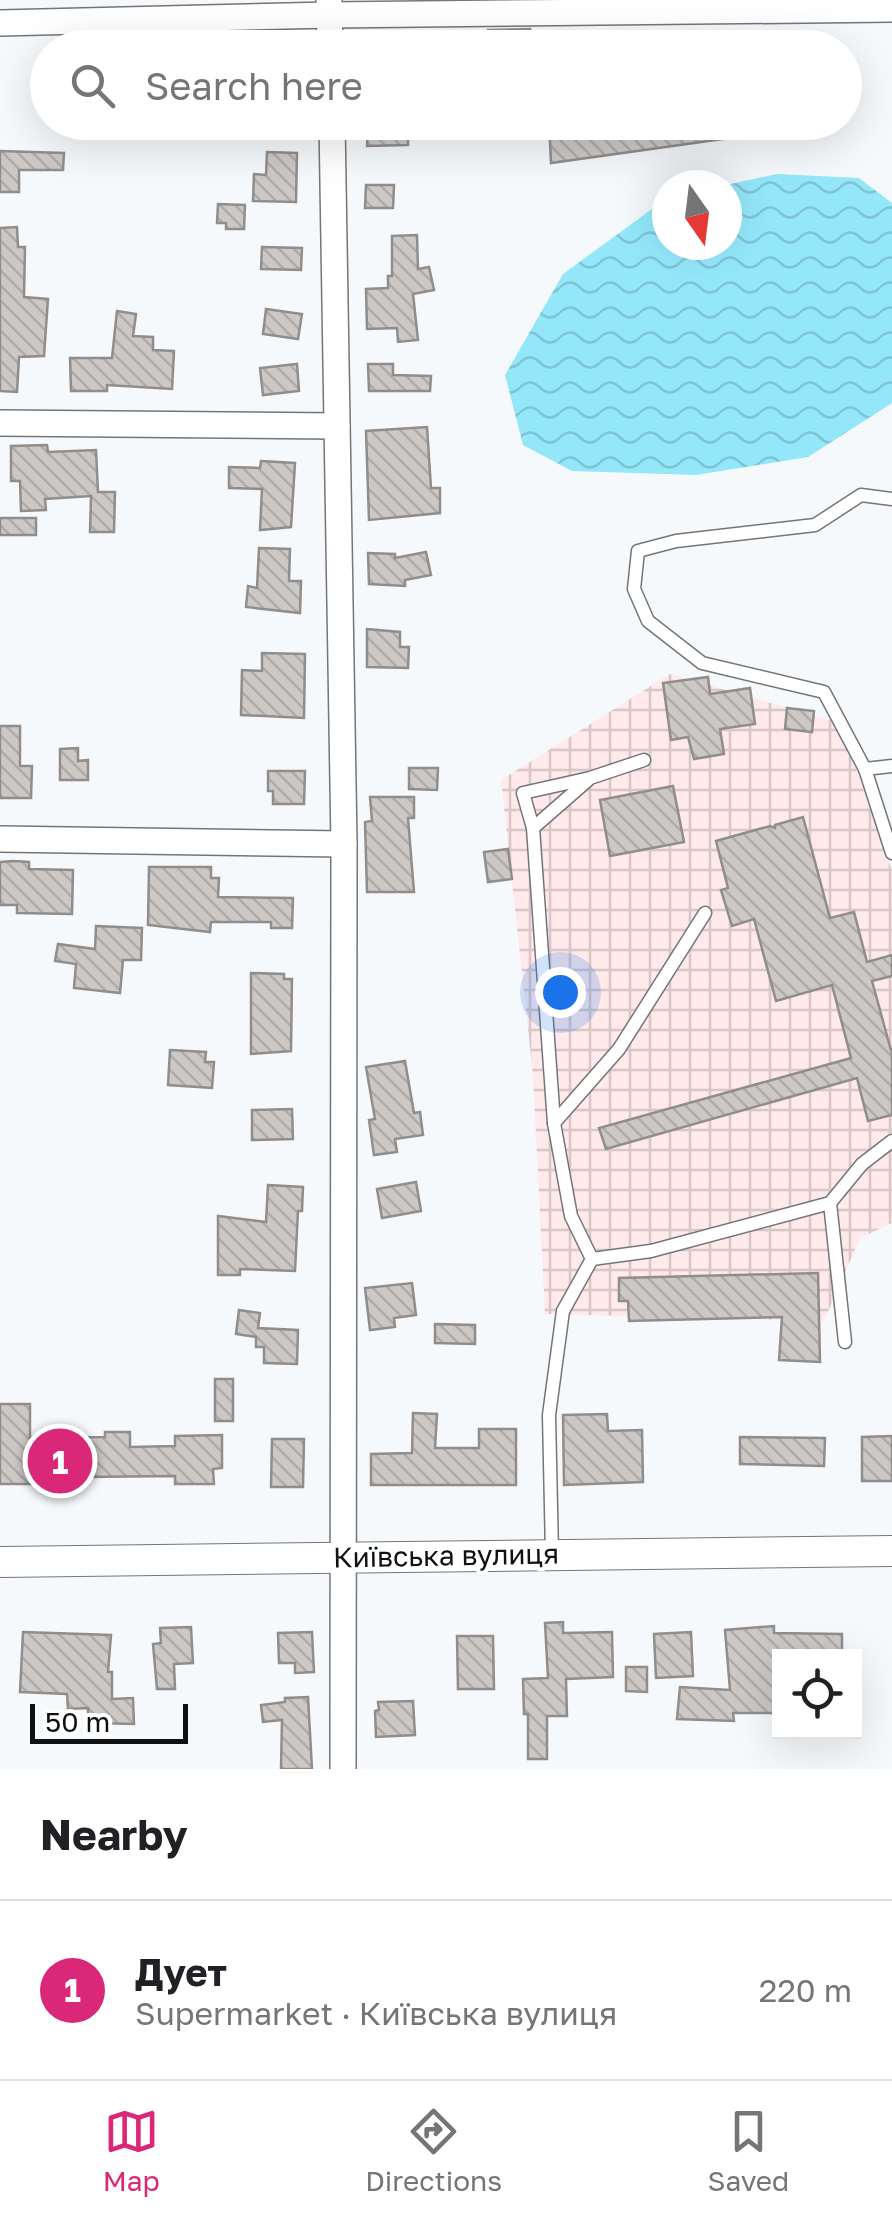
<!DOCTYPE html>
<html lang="en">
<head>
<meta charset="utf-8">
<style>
  :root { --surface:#fff; --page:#f6f6f6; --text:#202124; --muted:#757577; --line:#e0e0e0; --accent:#db2777 }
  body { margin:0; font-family:"Golos Text",sans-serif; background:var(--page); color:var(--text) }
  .controls { position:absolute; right:30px; bottom:30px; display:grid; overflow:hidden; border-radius:0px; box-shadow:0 10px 40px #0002 }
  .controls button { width:90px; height:90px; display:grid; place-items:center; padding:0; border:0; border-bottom:2px solid var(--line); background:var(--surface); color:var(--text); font:50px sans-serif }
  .compass { position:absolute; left:652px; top:170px; width:90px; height:90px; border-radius:50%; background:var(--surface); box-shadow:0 10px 40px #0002; rotate:166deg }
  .scale { position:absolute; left:30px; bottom:25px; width:158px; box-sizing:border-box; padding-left:10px; border:5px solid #0f1011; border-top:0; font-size:28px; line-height:35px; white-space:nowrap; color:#0f1011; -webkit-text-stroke:8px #fff; paint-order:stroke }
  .you { position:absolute; left:560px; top:992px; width:35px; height:35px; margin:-25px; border:8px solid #fff; border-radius:50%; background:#1a73e8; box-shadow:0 0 0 15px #1a73e833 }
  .badge { display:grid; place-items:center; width:65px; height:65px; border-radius:50%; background:var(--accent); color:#fff; font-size:32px; font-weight:700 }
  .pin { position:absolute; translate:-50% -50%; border:5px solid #fff; box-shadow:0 2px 10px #0006 }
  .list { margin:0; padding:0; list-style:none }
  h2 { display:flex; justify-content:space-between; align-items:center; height:130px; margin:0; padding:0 40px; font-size:42px }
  h2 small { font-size:32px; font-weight:400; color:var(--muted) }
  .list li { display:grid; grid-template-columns:65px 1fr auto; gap:30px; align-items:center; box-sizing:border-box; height:180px; padding:0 40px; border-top:2px solid var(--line) }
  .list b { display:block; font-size:38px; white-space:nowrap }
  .list p { margin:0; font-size:32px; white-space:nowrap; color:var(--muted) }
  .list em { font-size:32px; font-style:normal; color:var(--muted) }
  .icon { flex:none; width:55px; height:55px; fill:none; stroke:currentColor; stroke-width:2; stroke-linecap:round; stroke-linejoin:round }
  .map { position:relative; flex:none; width:892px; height:1769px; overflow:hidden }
  .search { position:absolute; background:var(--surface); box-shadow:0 10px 40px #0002; left:30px; right:30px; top:30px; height:110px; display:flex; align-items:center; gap:25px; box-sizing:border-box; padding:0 35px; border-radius:55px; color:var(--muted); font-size:38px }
  .sheet { height:310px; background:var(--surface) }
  nav { display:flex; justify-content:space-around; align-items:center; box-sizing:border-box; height:140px; border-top:2px solid var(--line); background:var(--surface); font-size:28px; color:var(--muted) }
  nav a { display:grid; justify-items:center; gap:5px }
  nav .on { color:var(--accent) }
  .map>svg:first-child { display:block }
  .industrial { fill:url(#industrial-grid) }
  .water { fill:url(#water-waves) }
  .building { fill:url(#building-back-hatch); stroke:#918d8b; stroke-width:2.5 }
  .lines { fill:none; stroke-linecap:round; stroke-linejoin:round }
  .service-casing { stroke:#737578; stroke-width:15 }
  .minor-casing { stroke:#737578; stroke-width:28 }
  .tertiary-casing { stroke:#737578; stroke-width:32 }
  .service { stroke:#fff; stroke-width:12 }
  .minor { stroke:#fff; stroke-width:25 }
  .tertiary { stroke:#fff; stroke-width:30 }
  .labels { text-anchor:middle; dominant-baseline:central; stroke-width:8; stroke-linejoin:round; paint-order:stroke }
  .street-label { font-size:28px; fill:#0f1011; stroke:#fff }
</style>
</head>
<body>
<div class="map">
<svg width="892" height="1769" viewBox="0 0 892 1769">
  <defs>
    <pattern id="industrial-grid" width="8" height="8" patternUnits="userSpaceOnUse" patternTransform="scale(2.5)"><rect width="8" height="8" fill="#ffe9ea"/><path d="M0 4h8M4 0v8" fill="none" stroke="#d9c7c8"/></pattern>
    <pattern id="water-waves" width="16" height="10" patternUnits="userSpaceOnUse" patternTransform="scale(2.5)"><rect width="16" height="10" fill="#93e7f9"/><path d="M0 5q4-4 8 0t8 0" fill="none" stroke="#7ec5d4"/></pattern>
    <pattern id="building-back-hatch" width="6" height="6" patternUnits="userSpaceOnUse" patternTransform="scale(2.5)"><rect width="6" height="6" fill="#ccc8c6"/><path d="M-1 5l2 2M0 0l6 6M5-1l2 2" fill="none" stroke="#aeaba9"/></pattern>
  </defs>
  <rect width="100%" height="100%" fill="#f6f9fc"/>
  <path class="industrial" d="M670,674L840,723L892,871V1223L860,1238L824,1321L545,1314L533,1075L501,780Z"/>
  <path class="water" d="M777,174L859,178L892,203V403L808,457L696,475L572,471L523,445L505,375L563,274L667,198V245H727L726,185Z"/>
  <g class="building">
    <path d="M530,29V48H488V30Z"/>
    <path d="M368,122H393V129L408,128V145L367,146Z"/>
    <path d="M549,122H766V133L551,163Z"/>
    <path d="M0,151L64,153L63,170H19V192H0Z"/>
    <path d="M267,152L297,153L296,202L253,201L254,174L266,175Z"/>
    <path d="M366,185H394L393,208H365Z"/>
    <path d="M218,204L245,205L244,229H226V223H217Z"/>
    <path d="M17,227L18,247H25L24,297L48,299L44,356L19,357L17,392L0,391V228Z"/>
    <path d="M417,235L418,269L429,267L434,290L413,294L418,340L398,342L397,328L367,329L366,289L388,288V276H392V236Z"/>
    <path d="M262,247L302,248L301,270L261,269Z"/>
    <path d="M266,309L302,314L298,339L263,334Z"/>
    <path d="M117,311L136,314L133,336L153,337V350L174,351L172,389L107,385V391H71L70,358H112Z"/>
    <path d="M297,364L299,391L263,395L260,368Z"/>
    <path d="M368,364H393V375L431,376L430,391H369Z"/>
    <path d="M427,427L431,488H440V513L369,520L366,431Z"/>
    <path d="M47,445L48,452L96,450L98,492H115L114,532H90L91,496L45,499L46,510L21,511L20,481H11V446Z"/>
    <path d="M261,461L295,463L291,527L260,530L262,489L229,488V467L260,468Z"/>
    <rect x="0" y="518" width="36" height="17"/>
    <path d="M259,548L290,549L289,581H301L300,613L246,607L248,586L257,588Z"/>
    <path d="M426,552L431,575L405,580V586L369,584L368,553L395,554V558Z"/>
    <path d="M367,629L400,632V647H409L408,668L367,667Z"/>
    <path d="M262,653L305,654L304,718L241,715L242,670L262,671Z"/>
    <path d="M708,677L710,694L750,688L755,724L720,729L724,754L694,759L688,737L671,740L663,683Z"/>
    <path d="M787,708L814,711L812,732L785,729Z"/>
    <path d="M0,726H20V766H32L31,798H0Z"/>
    <path d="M78,748V761L88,760V780H60V749Z"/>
    <path d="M409,768H438L437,790L409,789Z"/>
    <path d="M268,771H305L304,804H273V791H268Z"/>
    <path d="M673,786L684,842L610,856L600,800Z"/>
    <path d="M370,797H414V818H408L414,892H367L365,822L372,821Z"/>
    <path d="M803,817L830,918L854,912L867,962L892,955V976L872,981L892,1054V1115L868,1121L857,1078L606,1149L599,1128L851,1058L832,985L776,1001L754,919L732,926L721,890L728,888L716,841L770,826L775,828V825Z"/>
    <path d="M508,849L512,879L488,882L484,852Z"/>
    <path d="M13,861L29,862V869L73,870L72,914L17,913V905H0V862Z"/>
    <path d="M149,867H211V878H219L218,897L293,898L292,928H271V922H211L210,932L148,925Z"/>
    <path d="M96,926L142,928L141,960H123L120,993L74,988L76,964L55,961L58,944L95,949Z"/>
    <path d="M251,973L284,974V979H292L291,1051L251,1054Z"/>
    <path d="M170,1050L206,1052L205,1062H214L212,1088L168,1085Z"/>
    <path d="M405,1061L414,1113L420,1112L423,1135L395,1139L397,1152L374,1155L369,1120L375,1119L366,1067Z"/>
    <path d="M292,1109L293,1139L252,1140V1110Z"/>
    <path d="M416,1182L421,1211L382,1218L377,1189Z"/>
    <path d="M268,1185L303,1187L302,1211H298L295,1271L240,1269V1275H218V1216L266,1222Z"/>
    <path d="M818,1273L820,1362L779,1360L782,1317L629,1321L628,1301H619V1278Z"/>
    <path d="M412,1283L416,1315L394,1318L395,1327L370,1330L365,1288Z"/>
    <path d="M239,1310L260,1313L258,1328L298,1330L297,1364L264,1363V1347H256V1337L236,1334Z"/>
    <path d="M435,1324L475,1325V1344L435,1343Z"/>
    <rect x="215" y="1379" width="18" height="42"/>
    <path d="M0,1404H30V1438L105,1437V1432H130V1447L175,1446V1436L222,1435V1468L213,1469L214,1484H175V1476L83,1477V1484H0Z"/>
    <path d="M413,1413L437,1414L435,1448H479V1429H516V1485H371V1454L412,1453Z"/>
    <path d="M607,1414L608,1431L642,1430L643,1482L564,1485L563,1415Z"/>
    <path d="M892,1436V1481H862V1437Z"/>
    <path d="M740,1437L825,1438L824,1466L740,1464Z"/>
    <path d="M272,1439H304L303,1487H271Z"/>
    <path d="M563,1622V1633L612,1632L613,1677L566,1679L567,1716H547V1759H528V1714H524L523,1679L548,1678L545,1623Z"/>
    <path d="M774,1626V1633L842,1634V1656H776L773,1713H733L734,1721L677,1719L680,1687L730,1690L725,1630Z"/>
    <path d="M191,1627L193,1663L174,1664L175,1689H157L153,1644L161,1643L160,1628Z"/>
    <path d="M23,1632L111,1635L108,1672H112V1699L133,1698L134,1724L95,1723V1716H88V1708L68,1709L67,1694L20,1692Z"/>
    <path d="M312,1632L314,1672L295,1673V1663H279L278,1633Z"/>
    <path d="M691,1632L693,1676L656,1678L654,1634Z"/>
    <path d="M457,1636H493L494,1689H458Z"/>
    <path d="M626,1667H647V1692L626,1691Z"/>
    <path d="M308,1697L312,1769H281L282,1720L263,1722L261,1705L285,1702V1698Z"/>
    <path d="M413,1701L415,1735L376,1737L375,1711L379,1710L378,1702Z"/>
  </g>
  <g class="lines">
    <defs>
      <g id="service">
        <path d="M892,499L861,495L815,525L676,541L638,551L634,589L648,621L702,663L824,692L865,769L892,853"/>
        <path d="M865,769L892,766"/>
        <path d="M533,828L588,780"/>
        <path d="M554,1123L619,1049L705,913"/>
        <path d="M830,1203L862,1164L892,1141"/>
        <path d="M592,1259L651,1251L830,1203L845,1342"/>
        <path d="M552,1554L549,1415L563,1311L592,1259L571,1216L554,1123L533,828L523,793L590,778L644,760"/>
      </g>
      <g id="minor">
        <path d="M329,0L330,48"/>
        <path d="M0,23L330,15L892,9"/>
        <path d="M332,122L344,844L343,1769"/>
        <path d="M0,423L337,426"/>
        <path d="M0,839L344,844"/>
      </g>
      <path id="tertiary" d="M0,1562L892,1551"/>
    </defs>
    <use href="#service" class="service-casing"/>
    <use href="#minor" class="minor-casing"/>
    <use href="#tertiary" class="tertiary-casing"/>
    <use href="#service" class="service"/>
    <use href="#minor" class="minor"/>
    <use href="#tertiary" class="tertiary"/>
  </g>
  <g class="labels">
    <g class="street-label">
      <text transform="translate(446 1555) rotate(-1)">Київська вулиця</text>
    </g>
  </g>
</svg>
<div class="controls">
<button><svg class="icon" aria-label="locate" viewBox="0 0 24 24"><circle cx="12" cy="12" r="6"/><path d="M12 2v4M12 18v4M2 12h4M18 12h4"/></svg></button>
</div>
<svg class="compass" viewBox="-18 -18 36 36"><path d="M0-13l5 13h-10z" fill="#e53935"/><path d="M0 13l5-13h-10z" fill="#757577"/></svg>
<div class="scale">50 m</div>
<div class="you"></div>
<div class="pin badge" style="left:60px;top:1461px">1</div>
<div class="search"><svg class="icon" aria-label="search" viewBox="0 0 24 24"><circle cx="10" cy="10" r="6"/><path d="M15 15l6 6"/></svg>Search here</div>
</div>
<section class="sheet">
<h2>Nearby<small></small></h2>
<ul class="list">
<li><span class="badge">1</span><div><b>Дует</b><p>Supermarket · Київська вулиця</p></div><em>220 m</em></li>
</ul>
</section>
<nav>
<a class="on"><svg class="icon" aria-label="map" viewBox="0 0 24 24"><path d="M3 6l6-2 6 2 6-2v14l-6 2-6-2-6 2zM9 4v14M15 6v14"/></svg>Map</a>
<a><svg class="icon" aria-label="directions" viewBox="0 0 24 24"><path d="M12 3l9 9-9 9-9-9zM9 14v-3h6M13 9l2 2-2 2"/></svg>Directions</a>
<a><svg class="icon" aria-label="saved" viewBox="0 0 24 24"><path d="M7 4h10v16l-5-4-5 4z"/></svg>Saved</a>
</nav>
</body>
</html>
